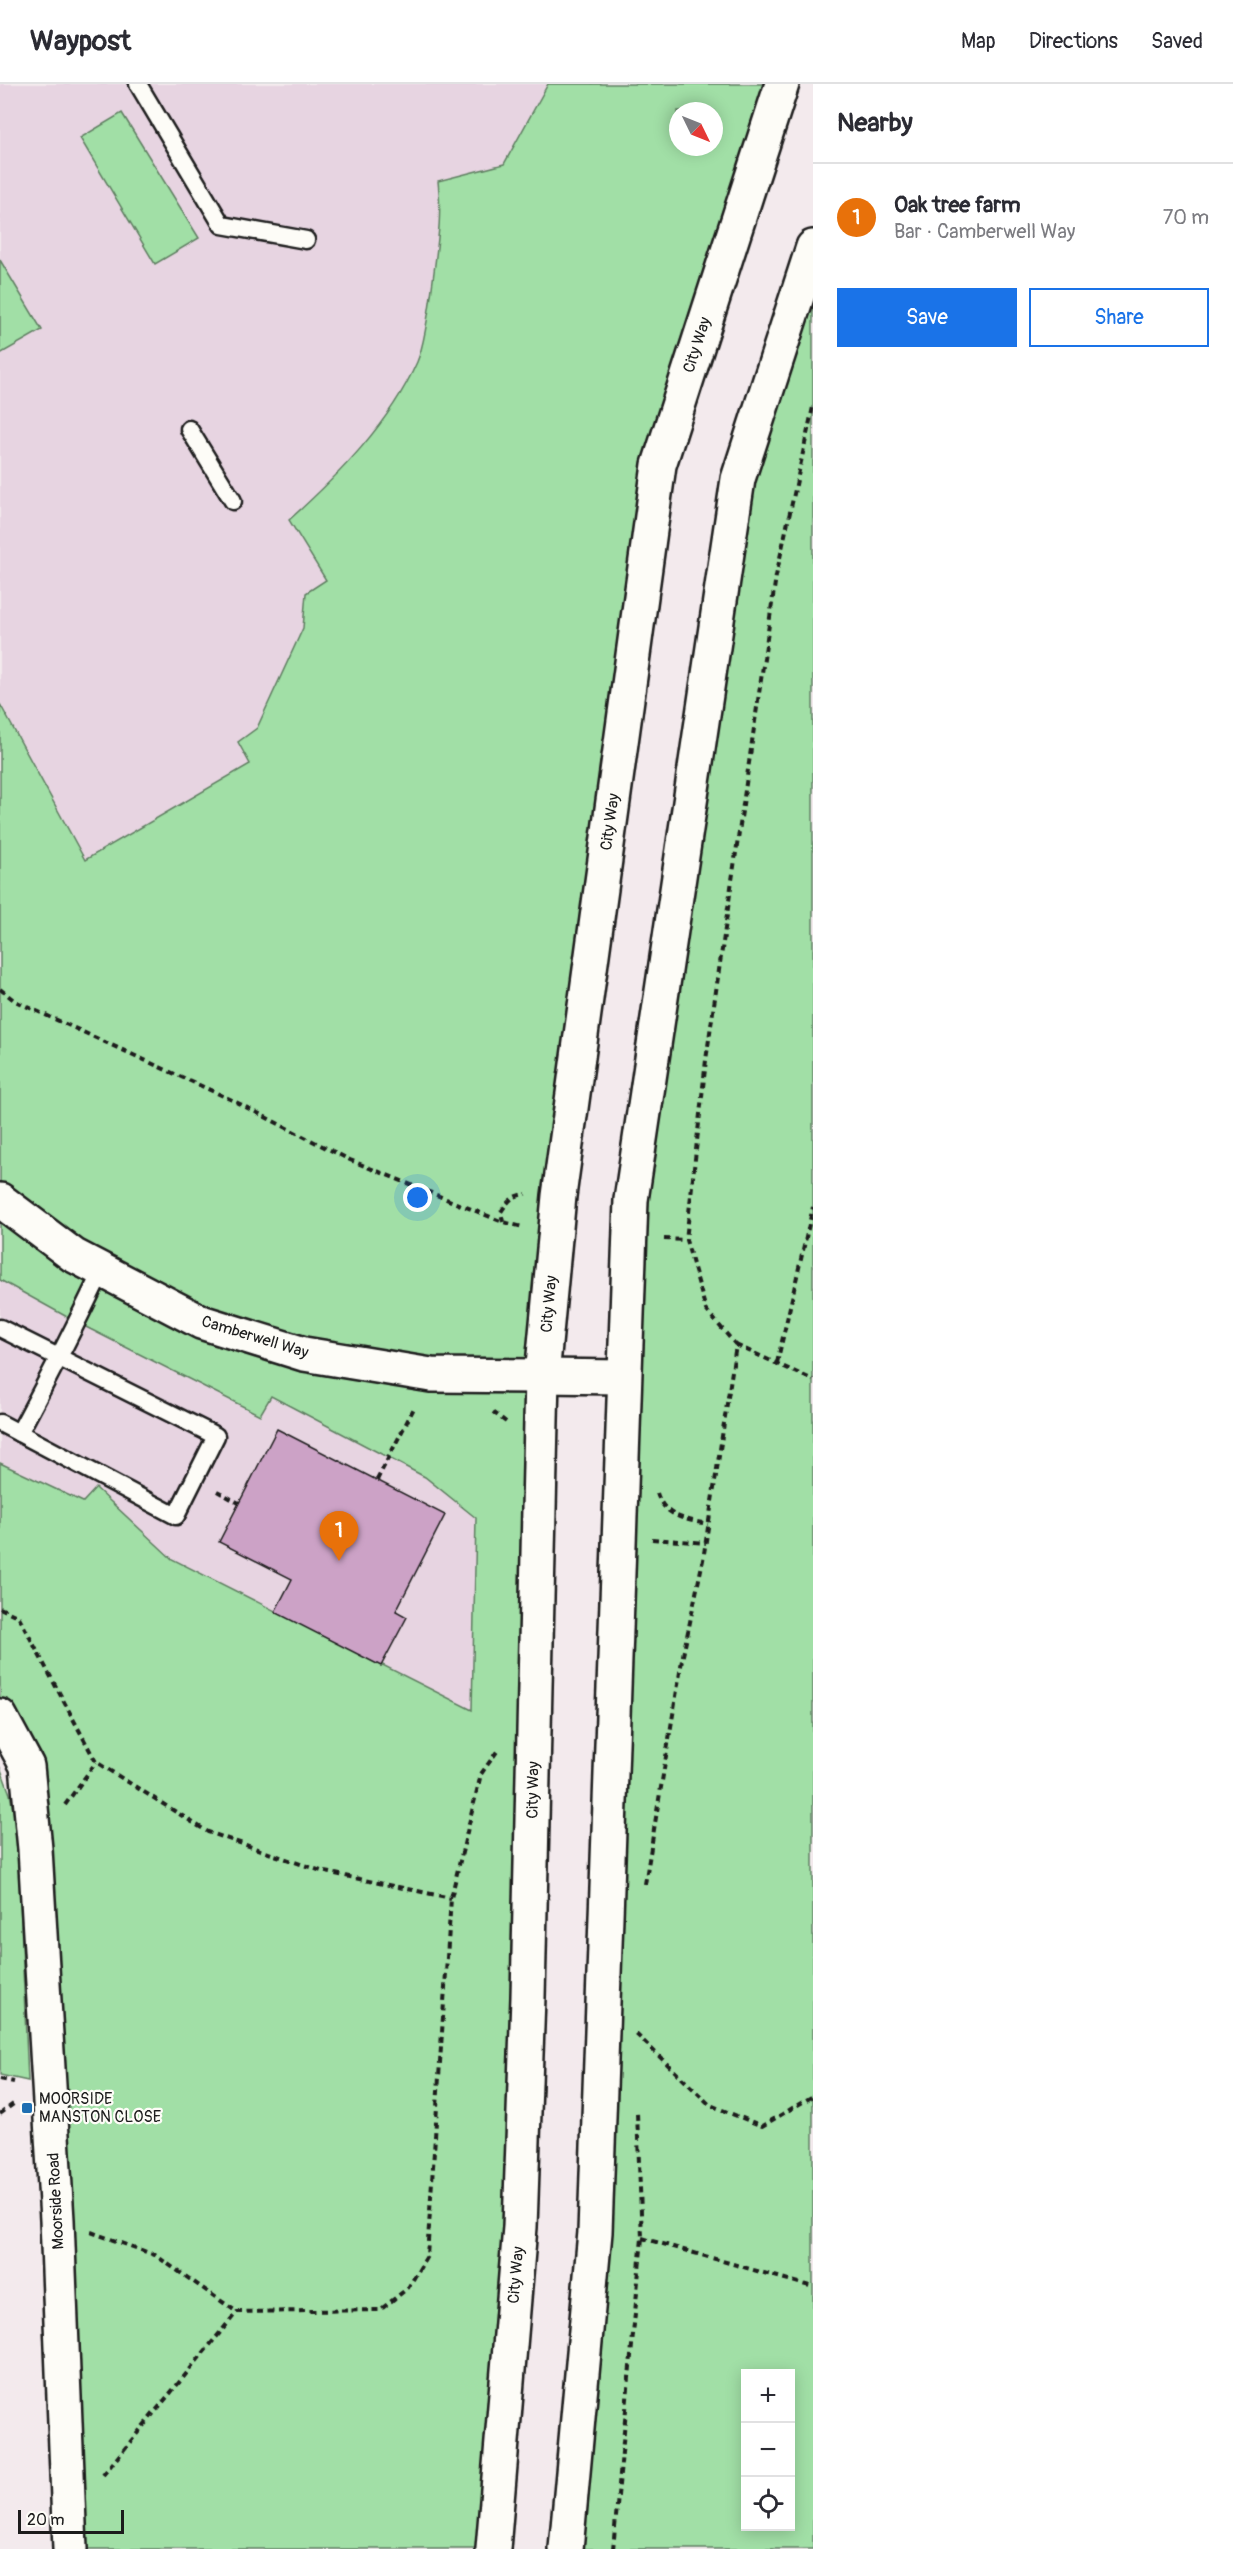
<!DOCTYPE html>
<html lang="en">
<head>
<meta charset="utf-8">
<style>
  :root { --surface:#fff; --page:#f2f2f3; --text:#2b2b33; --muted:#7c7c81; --line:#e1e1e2; --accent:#1a73e8 }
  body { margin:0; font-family:Pangolin,sans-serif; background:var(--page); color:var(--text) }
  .controls { position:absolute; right:18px; bottom:18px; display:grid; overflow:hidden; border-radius:0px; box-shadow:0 3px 15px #0003 }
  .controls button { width:54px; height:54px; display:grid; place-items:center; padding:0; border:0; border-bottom:2px solid var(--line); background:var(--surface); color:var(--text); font:30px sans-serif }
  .compass { position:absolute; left:669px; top:18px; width:54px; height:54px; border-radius:50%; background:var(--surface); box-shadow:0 3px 15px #0003; rotate:133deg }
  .scale { position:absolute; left:18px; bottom:15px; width:106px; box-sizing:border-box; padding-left:6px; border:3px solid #1c1c1c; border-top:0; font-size:16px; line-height:21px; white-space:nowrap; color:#1c1c1c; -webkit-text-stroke:4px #fdfcf7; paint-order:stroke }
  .you { position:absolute; left:418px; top:1114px; width:21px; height:21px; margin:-15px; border:4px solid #fff; border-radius:50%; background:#1a73e8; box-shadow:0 0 0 9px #1a73e833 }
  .badge { display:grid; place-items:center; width:39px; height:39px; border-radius:50%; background:var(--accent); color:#fff; font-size:20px; font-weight:700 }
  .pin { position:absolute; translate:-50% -50px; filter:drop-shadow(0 2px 3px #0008) }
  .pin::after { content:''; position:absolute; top:32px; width:21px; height:18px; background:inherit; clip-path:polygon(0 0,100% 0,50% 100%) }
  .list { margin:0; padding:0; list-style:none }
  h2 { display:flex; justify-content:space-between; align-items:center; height:78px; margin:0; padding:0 24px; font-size:26px }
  h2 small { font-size:20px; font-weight:400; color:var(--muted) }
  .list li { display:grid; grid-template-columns:39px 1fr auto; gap:18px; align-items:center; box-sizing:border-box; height:108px; padding:0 24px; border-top:2px solid var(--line) }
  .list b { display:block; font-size:22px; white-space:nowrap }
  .list p { margin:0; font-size:20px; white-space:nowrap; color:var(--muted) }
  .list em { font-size:20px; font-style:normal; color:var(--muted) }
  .actions { display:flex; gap:12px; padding:18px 24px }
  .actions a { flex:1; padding:14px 0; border:2px solid var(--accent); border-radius:0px; text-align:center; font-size:21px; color:var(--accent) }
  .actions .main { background:var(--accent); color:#fff }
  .icon { flex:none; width:33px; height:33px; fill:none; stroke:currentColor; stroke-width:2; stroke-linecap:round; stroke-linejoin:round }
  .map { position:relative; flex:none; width:813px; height:2465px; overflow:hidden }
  header { display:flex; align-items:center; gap:36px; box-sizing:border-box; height:84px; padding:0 30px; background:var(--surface); border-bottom:2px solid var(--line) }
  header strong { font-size:28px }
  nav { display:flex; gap:33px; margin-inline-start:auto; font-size:21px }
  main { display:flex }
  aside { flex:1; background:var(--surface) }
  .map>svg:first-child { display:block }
  .built { fill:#e7d4e1 }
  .green { fill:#a1dfa6; stroke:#5e7e61; stroke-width:1.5; fill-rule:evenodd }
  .building { fill:#cca2c6; stroke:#1c1c1c; stroke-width:1.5 }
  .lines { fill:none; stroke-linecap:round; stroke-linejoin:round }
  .service-casing { stroke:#1c1c1c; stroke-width:21 }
  .minor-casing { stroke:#1c1c1c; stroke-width:38 }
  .tertiary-casing { stroke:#1c1c1c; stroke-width:38 }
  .secondary-casing { stroke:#1c1c1c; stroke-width:38 }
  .path { stroke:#1c1c1c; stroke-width:4; stroke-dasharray:6 4.5; stroke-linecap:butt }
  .service { stroke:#fdfcf7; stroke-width:16 }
  .minor { stroke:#fdfcf7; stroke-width:33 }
  .tertiary { stroke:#fdfcf7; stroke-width:33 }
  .secondary { stroke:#fdfcf7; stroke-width:33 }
  .poi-dot { fill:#1f6fb2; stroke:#fdfcf7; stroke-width:2 }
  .labels { text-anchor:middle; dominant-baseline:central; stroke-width:4.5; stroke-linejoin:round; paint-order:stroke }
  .street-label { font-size:16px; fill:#1c1c1c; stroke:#fdfcf7 }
  .poi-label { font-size:16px; fill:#1c1c1c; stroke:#fdfcf7; text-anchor:start }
</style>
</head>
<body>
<header>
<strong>Waypost</strong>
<nav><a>Map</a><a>Directions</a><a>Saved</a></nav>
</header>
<main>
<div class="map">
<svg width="813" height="2465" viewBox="0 0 813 2465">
  <rect width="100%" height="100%" fill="#f3eaed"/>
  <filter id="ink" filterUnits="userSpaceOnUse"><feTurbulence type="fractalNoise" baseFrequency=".0167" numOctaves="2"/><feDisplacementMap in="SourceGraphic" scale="12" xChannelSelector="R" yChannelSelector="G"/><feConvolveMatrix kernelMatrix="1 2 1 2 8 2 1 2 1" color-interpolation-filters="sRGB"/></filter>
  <g filter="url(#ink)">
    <path class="built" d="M0,0H644L489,1152L473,1627L172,1475L96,1404L83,1418L0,1379Z"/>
    <g class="green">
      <path d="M548,0H782L659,381L566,1064L493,2465H70L35,1765L0,1632V1379L83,1418L96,1404L172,1475L472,1626L476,1434L425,1393L271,1312L260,1331L78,1239L0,1196V620L85,776L250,680L238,658L257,644L303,544L306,509L326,496L289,436C338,392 390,339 417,278C426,257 431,212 434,188C438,156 442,130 438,97L504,80ZM678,27H714V63H678Z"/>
      <path d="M122,29L199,154L155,180L80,54Z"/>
      <path d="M813,163V2465H566L628,1153L738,395ZM746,2290H790V2442H746Z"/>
      <path d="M0,176L42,246L0,270Z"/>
      <path d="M0,1683L10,1710L17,1748L28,1997L0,1991Z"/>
    </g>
    <path class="building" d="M277,1345L445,1431L396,1527L407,1533L381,1582L275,1528L292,1495L219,1458Z"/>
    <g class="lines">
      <defs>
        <g id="service">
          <path d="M138,0L222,141L306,156"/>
          <path d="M189,345L233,417"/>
          <path d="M0,1244L216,1352L176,1432L19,1349C48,1295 76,1241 102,1186"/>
          <path d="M0,1339L19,1349"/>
        </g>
        <path id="minor" d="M0,1116L73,1171L201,1238L304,1270L431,1291L542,1292"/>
        <path id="tertiary" d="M0,1632L27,1682L35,1765L57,2136L70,2465"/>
        <g id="secondary">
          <path d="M542,1292L623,1293"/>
          <path d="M493,2465L520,2143L528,1913L542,1292L559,1112L659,381L782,0"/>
          <path d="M566,2465L595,2148L631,1116L738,395L813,163"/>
        </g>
      </defs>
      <use href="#service" class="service-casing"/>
      <use href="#minor" class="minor-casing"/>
      <use href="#tertiary" class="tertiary-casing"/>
      <use href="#secondary" class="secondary-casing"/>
      <g class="path">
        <path d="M0,905L15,917L232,1016L350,1076L503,1138L523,1143"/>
        <path d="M503,1138L501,1128C508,1117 513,1111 526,1110"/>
        <path d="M664,1155L686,1156"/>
        <path d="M736,1261L813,1296"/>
        <path d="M777,1279L813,1123"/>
        <path d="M493,1328L506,1338"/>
        <path d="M377,1396L414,1324"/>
        <path d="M217,1407L239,1419"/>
        <path d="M657,1409C664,1433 687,1436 708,1440"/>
        <path d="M652,1455L706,1459"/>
        <path d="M0,1524L19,1533L96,1678L208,1748L321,1787L451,1814"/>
        <path d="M65,1721L96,1678"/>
        <path d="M645,1800L682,1576L703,1476L736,1261L706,1226L686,1156L706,976L776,492L813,323"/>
        <path d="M636,1950L710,2021L762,2042L813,2012"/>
        <path d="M0,1995L14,1998"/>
        <path d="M0,2030L16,2018"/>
        <path d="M91,2148L155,2171L237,2228"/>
        <path d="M642,2154L813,2203"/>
        <path d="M103,2391L237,2228L380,2226L408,2204L427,2172L451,1814L481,1690L498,1666"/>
        <path d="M613,2465L642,2154L637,2029"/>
      </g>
      <use href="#service" class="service"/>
      <use href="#minor" class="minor"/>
      <use href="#tertiary" class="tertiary"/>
      <use href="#secondary" class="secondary"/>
    </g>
  </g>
  <rect class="poi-dot" x="21" y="2018" width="12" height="12" rx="3"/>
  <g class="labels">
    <g class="street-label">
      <text transform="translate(697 261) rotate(-72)">City Way</text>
      <text transform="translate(610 738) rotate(-82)">City Way</text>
      <text transform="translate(549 1220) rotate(-85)">City Way</text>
      <text transform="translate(255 1253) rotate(17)">Camberwell Way</text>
      <text transform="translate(533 1706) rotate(-89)">City Way</text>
      <text transform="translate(56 2117) rotate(-93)">Moorside Road</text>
      <text transform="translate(516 2191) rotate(-85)">City Way</text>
    </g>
    <g class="poi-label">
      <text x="39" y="2015">MOORSIDE<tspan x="39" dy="18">MANSTON CLOSE</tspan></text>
    </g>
  </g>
</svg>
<div class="controls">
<button>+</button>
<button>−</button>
<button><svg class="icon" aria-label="locate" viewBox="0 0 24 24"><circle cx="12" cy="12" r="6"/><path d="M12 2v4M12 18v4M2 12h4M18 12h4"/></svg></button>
</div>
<svg class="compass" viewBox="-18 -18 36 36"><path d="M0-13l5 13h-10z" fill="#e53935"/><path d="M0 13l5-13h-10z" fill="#7c7c81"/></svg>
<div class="scale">20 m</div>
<div class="you"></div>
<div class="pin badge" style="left:339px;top:1477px;background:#e8710a">1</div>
</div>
<aside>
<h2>Nearby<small></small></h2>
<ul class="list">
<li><span class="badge" style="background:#e8710a">1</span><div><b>Oak tree farm</b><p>Bar · Camberwell Way</p></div><em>70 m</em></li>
</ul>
<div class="actions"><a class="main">Save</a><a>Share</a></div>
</aside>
</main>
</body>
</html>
